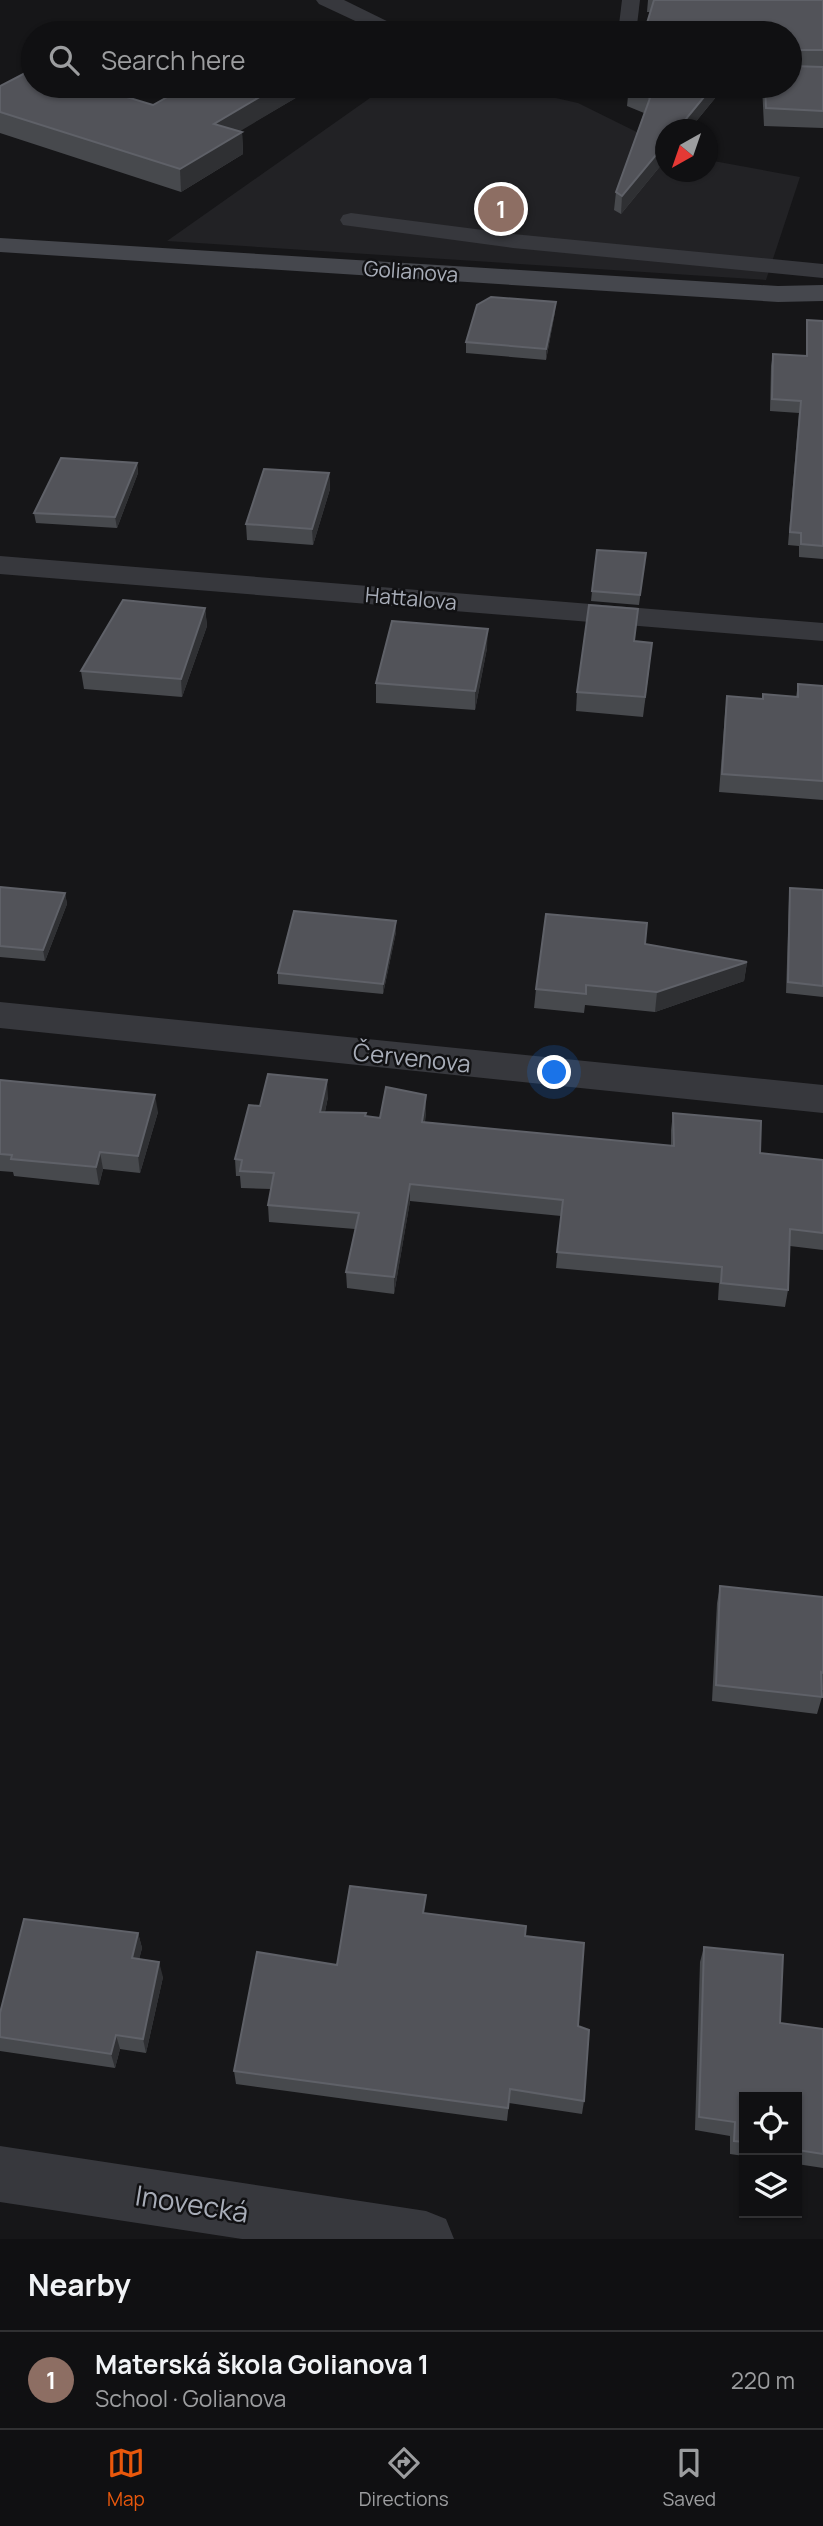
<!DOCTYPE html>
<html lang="en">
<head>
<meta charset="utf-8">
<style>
  :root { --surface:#101012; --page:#1e1e20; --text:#f1f3f6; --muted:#9c9d9f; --line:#303032; --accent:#ea580c }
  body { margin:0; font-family:Manrope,sans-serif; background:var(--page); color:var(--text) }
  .controls { position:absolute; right:21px; bottom:21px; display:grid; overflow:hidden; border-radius:0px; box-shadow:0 2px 5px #0004 }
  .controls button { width:63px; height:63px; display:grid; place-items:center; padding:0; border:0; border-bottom:2px solid var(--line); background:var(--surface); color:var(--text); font:35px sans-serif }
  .compass { position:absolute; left:655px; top:119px; width:63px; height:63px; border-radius:50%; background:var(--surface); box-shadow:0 2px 5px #0004; rotate:220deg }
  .you { position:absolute; left:555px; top:1073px; width:24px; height:24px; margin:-18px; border:5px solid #fff; border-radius:50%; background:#1a73e8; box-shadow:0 0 0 10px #1a73e833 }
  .badge { display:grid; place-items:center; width:46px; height:46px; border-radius:50%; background:var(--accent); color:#fff; font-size:23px; font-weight:700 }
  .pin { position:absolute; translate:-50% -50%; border:4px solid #fff; box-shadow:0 2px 7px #0006 }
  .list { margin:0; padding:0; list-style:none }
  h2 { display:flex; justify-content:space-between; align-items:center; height:91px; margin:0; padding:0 28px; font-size:30px }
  h2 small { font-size:23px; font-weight:400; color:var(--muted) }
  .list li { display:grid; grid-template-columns:46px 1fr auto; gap:21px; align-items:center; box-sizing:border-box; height:98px; padding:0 28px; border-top:2px solid var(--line) }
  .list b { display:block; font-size:26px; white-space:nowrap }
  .list p { margin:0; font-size:23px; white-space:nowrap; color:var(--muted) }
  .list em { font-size:23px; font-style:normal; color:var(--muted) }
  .icon { flex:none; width:38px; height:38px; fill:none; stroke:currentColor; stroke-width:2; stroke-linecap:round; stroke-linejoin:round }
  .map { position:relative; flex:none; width:823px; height:2239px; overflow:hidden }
  .search { position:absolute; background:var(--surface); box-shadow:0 2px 5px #0004; left:21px; right:21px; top:21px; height:77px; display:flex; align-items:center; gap:18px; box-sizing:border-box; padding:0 24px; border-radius:38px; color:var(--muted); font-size:26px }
  .sheet { height:189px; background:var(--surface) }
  nav { display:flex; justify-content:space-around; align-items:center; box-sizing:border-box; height:98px; border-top:2px solid var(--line); background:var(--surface); font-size:19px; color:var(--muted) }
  nav a { display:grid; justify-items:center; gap:4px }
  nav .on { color:var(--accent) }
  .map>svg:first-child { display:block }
  .built { fill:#222225 }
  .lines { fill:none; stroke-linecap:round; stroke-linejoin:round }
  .lane { fill:#37383d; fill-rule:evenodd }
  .street { fill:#37383d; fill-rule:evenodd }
  .secondary { fill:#45474d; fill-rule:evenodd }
  .wall { fill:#47494d }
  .shaded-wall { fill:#2f3033 }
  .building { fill:#525359; stroke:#5f6168; stroke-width:2 }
  .labels { text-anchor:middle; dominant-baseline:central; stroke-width:5; stroke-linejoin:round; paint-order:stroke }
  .far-street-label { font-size:21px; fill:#a8adb8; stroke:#111113 }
  .street-label { font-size:24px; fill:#a8adb8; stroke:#111113 }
  .near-street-label { font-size:28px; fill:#a8adb8; stroke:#111113 }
</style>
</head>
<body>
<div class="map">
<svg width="823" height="2239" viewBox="0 0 823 2239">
  <rect width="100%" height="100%" fill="#161618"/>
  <path class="built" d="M387,86H502L578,103L665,146L666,172H708V160L800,177L766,280L167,241Z"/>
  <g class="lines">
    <g class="lane">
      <path d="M622,0H640L636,33H618Z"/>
      <path d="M351,213L513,234L823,264V278L513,248L343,225L340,220L343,215Z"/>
    </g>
    <g class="street">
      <path d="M316,0H344L403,29L406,33H381L319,4Z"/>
      <path d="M0,556L823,623V641L0,574Z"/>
      <path d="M0,1002L823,1085V1113L0,1028Z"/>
      <path d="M0,2146L426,2211L446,2219L454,2239H242L0,2202Z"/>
    </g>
    <path class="secondary" d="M0,238L778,286L823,285V301L778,302L0,252Z"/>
  </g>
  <g class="wall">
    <path d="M648,0H823V128L764,126L762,86H790V33H644L650,12H647Z"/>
    <path d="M0,86L153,105L187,86H316L239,131L242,132L243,154L181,192L0,133Z"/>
    <path d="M629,86H725L689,130H666V159L621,214L614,210L616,192L644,113L627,106Z"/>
    <path d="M555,312L546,360L466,353V342Z"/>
    <path d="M807,320L823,321V559L799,557V546L788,545L799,413L770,411L771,366L773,354L806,356V333Z"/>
    <path d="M137,463L138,473L117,528L36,523L34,513Z"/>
    <path d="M329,473L330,489L313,545L247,540L246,524Z"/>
    <path d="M646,553L639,605L591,601L592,591Z"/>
    <path d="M205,608L207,626L182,697L84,689L81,671Z"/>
    <path d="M635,641L650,662L643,717L576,711L577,692Z"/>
    <path d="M487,648L475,710L376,703V683Z"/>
    <path d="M798,684L823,686V800L719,792L725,714L727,696L763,699V694L796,697Z"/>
    <path d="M0,887L65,893L67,904L45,961L0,957Z"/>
    <path d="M790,888L823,890V997L786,993L789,899Z"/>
    <path d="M396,932L383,994L278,984V973Z"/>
    <path d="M645,944L747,962L744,981L655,1012L585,1005L584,1013L534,1008L536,989Z"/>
    <path d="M0,1080L158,1112L140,1173L103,1169L99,1185L14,1176L13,1172L0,1171Z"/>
    <path d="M426,1095V1112L425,1122L671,1146V1130L673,1113L760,1153L823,1160V1250L790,1246L788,1290L785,1307L718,1300L719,1283L556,1268L561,1216L410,1201L394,1294L347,1288L346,1272L355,1229L269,1222L268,1205L271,1189L241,1188L240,1176H236L235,1159L260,1106L328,1097L325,1112L380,1118Z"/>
    <path d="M720,1586L823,1597V1690H822V1697L817,1714L712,1701L717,1603Z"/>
    <path d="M425,1913L525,1936L578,2026L584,2101L582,2114L509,2103L507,2121L236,2084L234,2071L337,1965Z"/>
    <path d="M138,1933L142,1948L139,1959L163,1977L146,2053L120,2049L115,2068L0,2051V2013Z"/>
    <path d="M704,1947L780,2023L823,2029V2168L797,2164V2097H744V2156L730,2154V2136L695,2130L700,1962Z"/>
  </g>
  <g class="shaded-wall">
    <path d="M762,25L761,33H756Z"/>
    <path d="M278,86H316L215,146L214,124Z"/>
    <path d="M713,86H725L689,130H677Z"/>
    <path d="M242,132L243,154L181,192L180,169Z"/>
    <path d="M666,143V159L621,214L622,196Z"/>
    <path d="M556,302L555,312L546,360V349Z"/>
    <path d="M137,463L138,473L117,528L115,517Z"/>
    <path d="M329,473L330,489L313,545L312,529Z"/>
    <path d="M205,608L207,626L182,697L181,679Z"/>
    <path d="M488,629L487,648L475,710V691Z"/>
    <path d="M65,893L67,904L45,961L43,950Z"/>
    <path d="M396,921V932L383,994V984Z"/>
    <path d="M747,962L744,981L655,1012L657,992Z"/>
    <path d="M327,1080L328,1097L321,1129L320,1112Z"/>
    <path d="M155,1095L158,1112L140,1173L138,1156Z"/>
    <path d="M426,1095V1112L422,1139V1122Z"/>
    <path d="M100,1152L103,1169L99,1185L96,1167Z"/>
    <path d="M410,1184V1201L394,1294V1277Z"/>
    <path d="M138,1933L142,1948L136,1973L132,1958Z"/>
    <path d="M159,1962L163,1977L146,2053L143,2039Z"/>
    <path d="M116,2035L120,2049L115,2068L111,2054Z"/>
  </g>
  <g class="building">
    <path d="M654,0H823V50H790V60V33H763L762,25L756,33H644Z"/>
    <path d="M790,64L792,66L823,67V111L766,108L765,86H790Z"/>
    <path d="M33,69V86H90L153,105L187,86H278L214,124L242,132L180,169L0,112V86Z"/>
    <path d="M629,86H713L677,130H666V143L622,196L616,192L650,98L629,88Z"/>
    <path d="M491,297L556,302L546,349L466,342L477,305Z"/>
    <path d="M807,320L823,321V546L801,544V533L790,532L801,401L772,399L773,354L807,356Z"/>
    <path d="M61,458L137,463L115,517L34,513Z"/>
    <path d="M264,469L329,473L312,529L246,524Z"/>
    <path d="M597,550L646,553L640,595L592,591Z"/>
    <path d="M123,600L205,608L181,679L81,671Z"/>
    <path d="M589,605L638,609L634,641L652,643L645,697L577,692Z"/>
    <path d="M392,621L488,629L475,691L376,683Z"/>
    <path d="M798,684L823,686V781L722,774L727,696L763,699V694L798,697Z"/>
    <path d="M0,887L65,893L43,950L0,946Z"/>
    <path d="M790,888L823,890V986L788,982Z"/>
    <path d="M294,911L396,921L383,984L278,973Z"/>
    <path d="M546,914L647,923L645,944L747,962L657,992L586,985V994L536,989Z"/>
    <path d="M268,1074L327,1080L320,1112L366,1113L365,1116L380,1118L386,1087L426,1095L422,1122L674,1146L673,1113L761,1121L760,1153L823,1160V1233L790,1229L788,1290L721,1283L722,1267L557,1252L563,1200L410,1184L394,1277L346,1272L359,1213L268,1205L274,1173L240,1171L242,1160L235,1159L249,1105L260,1106Z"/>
    <path d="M0,1080L155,1095L138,1156L100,1152L96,1167L11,1159L12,1155L0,1154Z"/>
    <path d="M720,1586L823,1597V1673L821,1672L822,1697L716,1685Z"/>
    <path d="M350,1886L426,1895L423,1913L526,1926L525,1936L584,1943L578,2026L589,2030L584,2101L510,2089L508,2108L234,2071L257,1952L337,1965Z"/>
    <path d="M24,1919L138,1933L132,1958L159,1962L143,2039L116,2035L111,2054L0,2037V2013Z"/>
    <path d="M704,1947L783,1955L780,2023L823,2029V2154L797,2150V2097H744V2142L734,2141L735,2122L699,2117Z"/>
  </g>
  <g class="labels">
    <g class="far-street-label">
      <text transform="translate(411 271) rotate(4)">Golianova</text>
      <text transform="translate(411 598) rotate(5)">Hattalova</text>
    </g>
    <g class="street-label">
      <text transform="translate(412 1057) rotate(6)">Červenova</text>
    </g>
    <g class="near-street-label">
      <text transform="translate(192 2203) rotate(9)">Inovecká</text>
    </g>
  </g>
</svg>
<div class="controls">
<button><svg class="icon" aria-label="locate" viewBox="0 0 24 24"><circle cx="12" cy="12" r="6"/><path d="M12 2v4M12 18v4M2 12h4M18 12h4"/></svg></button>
<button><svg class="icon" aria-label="layers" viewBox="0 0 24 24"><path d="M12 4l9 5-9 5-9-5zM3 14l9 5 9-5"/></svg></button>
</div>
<svg class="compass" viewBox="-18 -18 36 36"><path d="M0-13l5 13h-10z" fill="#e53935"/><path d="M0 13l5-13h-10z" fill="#9c9d9f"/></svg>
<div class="you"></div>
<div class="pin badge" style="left:501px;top:209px;background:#8d6e63">1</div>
<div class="search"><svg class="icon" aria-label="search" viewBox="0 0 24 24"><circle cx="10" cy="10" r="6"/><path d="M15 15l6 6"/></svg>Search here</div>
</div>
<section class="sheet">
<h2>Nearby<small></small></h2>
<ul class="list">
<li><span class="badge" style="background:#8d6e63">1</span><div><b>Materská škola Golianova 1</b><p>School · Golianova</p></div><em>220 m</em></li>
</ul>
</section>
<nav>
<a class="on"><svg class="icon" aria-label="map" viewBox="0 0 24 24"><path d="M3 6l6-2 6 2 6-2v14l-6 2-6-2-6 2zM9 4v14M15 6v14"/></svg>Map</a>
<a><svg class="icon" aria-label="directions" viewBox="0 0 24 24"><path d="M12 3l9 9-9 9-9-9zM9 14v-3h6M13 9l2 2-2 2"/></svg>Directions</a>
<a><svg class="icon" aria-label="saved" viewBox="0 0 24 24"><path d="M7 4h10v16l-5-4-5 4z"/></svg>Saved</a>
</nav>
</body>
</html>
